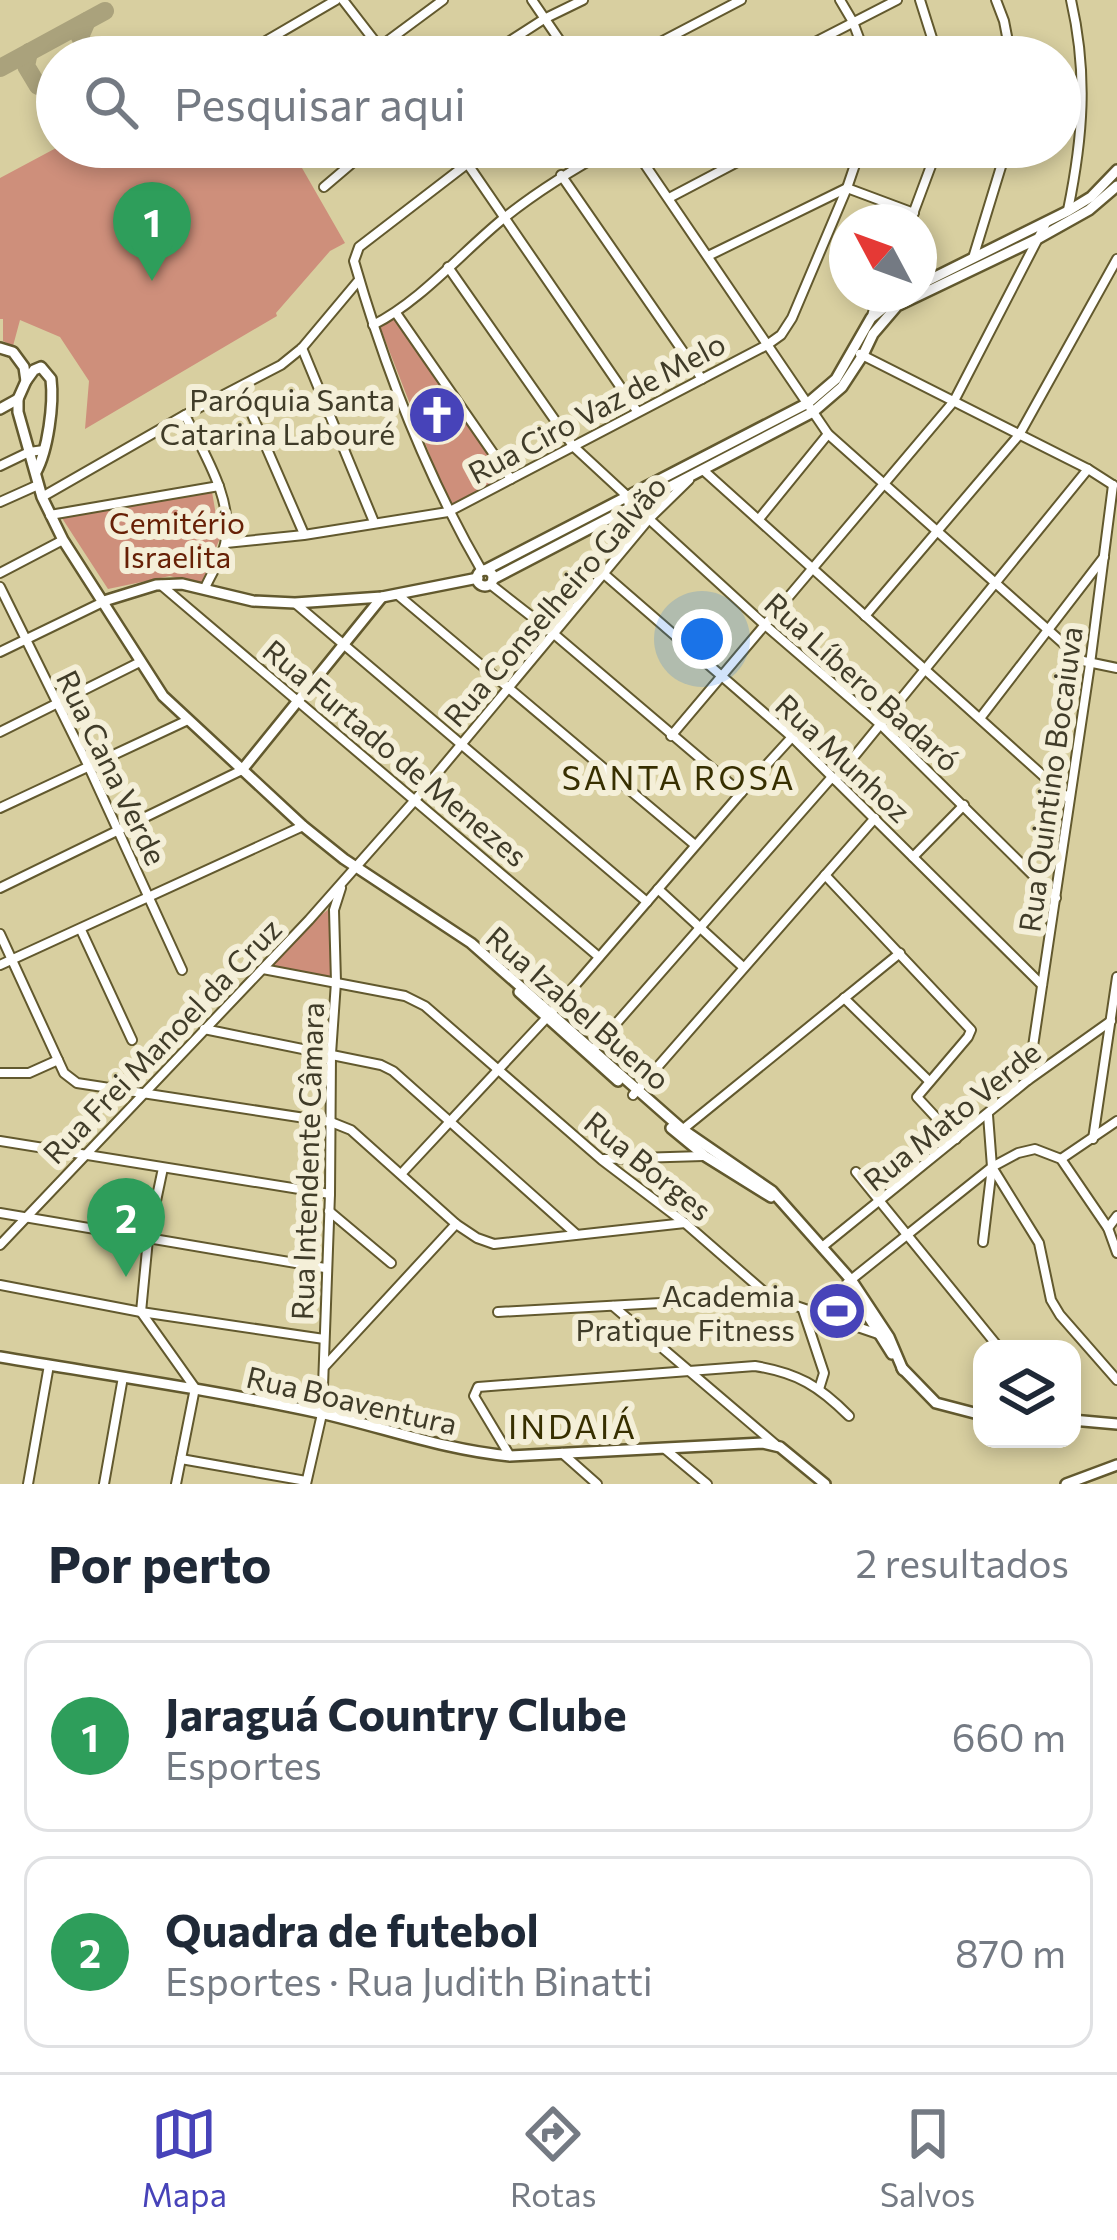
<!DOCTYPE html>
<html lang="pt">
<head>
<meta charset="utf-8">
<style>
  :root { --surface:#fff; --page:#f2f2f3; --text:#1f2937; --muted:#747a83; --line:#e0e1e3; --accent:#4743b9 }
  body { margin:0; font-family:Commissioner,sans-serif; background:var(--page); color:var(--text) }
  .controls { position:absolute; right:36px; bottom:36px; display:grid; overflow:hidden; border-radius:24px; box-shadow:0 6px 18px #0003 }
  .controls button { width:108px; height:108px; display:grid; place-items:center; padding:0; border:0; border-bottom:3px solid var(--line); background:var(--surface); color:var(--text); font:60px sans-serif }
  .compass { position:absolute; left:829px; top:204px; width:108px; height:108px; border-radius:50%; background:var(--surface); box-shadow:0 6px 18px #0003; rotate:311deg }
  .you { position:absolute; left:702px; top:639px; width:42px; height:42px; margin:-30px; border:9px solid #fff; border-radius:50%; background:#1a73e8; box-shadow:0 0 0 18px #1a73e833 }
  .badge { display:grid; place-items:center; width:78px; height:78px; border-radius:50%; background:var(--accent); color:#fff; font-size:39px; font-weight:700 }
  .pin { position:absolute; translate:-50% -99px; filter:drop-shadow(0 3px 6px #0008) }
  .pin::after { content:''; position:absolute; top:63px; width:42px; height:36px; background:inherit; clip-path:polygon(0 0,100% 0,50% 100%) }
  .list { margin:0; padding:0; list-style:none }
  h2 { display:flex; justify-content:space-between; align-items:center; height:156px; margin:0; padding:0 48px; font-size:51px }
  h2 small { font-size:39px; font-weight:400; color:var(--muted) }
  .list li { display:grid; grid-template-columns:78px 1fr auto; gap:36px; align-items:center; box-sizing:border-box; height:192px; margin:0 24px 24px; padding:0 24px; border:3px solid var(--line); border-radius:24px }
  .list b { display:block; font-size:45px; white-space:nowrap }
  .list p { margin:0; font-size:39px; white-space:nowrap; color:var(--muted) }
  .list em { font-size:39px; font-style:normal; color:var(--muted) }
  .icon { flex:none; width:66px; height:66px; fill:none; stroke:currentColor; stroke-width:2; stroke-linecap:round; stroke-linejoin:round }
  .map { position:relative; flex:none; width:1117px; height:1484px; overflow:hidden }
  .search { position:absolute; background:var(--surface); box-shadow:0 6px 18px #0003; left:36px; right:36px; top:36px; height:132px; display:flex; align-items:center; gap:30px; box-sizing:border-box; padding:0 42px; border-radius:66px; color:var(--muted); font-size:45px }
  .sheet { height:588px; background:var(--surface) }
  nav { display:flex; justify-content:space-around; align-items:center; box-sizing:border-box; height:168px; border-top:3px solid var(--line); background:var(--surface); font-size:33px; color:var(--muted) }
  nav a { display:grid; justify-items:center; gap:6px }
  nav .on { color:var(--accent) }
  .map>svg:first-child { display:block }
  .green { fill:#ce8f7b }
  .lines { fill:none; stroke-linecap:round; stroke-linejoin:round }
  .taxiway { stroke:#aaa27c; stroke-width:18 }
  .minor-casing { stroke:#62592e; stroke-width:12 }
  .tertiary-casing { stroke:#62592e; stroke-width:14 }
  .minor { stroke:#fff; stroke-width:8 }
  .tertiary { stroke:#fff; stroke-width:9 }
  .labels { text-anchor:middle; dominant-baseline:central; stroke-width:12; stroke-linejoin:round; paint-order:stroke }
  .poi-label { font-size:30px; fill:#403c29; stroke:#f4efd8; text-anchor:end }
  .street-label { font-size:30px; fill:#403c29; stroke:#f4efd8 }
  .park-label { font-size:30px; fill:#672006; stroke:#f4efd8 }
  .neighbourhood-label { font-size:33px; letter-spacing:3px; fill:#372f00; stroke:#f4efd8 }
</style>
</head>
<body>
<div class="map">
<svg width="1117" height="1484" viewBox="0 0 1117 1484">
  <rect width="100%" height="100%" fill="#d8cfa0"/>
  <g class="green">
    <path d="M58,147H290L345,243L330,251L276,313L277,316L85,429L89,381L60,337L20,320L13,346L3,341V319H0V178Z"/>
    <path d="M396,317L506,478L450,507L380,327Z"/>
    <path d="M212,492L220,538L201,585L170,576L108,589L60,515Z"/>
    <path d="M329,909L332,979L270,965L308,925Z"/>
  </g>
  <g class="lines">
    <g class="taxiway">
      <path d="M87,21L80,37L88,52"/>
      <path d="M29,52L26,66L38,86"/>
      <path d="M0,68L105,11"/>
    </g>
    <defs>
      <g id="minor">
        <path d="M343,0L387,57"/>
        <path d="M532,0L571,57"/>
        <path d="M840,0L853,22L866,57"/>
        <path d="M920,0L938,57"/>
        <path d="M996,0L1004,21L1011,57"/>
        <path d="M242,55L336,0"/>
        <path d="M366,57L443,0"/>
        <path d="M485,57L544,19L583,0"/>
        <path d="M632,57L741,0"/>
        <path d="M786,57L897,0"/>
        <path d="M456,147L637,411"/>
        <path d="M633,147L828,434L1083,661L1117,668"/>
        <path d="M561,175L702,379"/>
        <path d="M324,187L371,147"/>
        <path d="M669,198L766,147"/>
        <path d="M1068,210C1083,137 1088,74 1071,0"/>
        <path d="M910,222L932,163L935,147"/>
        <path d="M708,256L847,188L914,213"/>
        <path d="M973,258L1007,147"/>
        <path d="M448,267L573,446L626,495L629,505L649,519L765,625L880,724L1056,898"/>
        <path d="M396,313L511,479"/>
        <path d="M872,316L878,294"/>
        <path d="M373,325C421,301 462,252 504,218C539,190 575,168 614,147"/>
        <path d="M302,348L374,522"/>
        <path d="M860,354L1088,469L1113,485"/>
        <path d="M240,387L304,534"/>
        <path d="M185,415C203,452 235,501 225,544C222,558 211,574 205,588"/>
        <path d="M0,466L29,452L44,450"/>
        <path d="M703,470L1069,799"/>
        <path d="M42,497L185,415L281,365L302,348L359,280"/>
        <path d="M0,502L38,485"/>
        <path d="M50,515L219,486"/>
        <path d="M759,519L828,434"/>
        <path d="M226,543L304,535L448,512L767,345L781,335L792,318L847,188L861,147"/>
        <path d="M482,571C425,473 385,369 354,261L359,247L489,147"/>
        <path d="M0,573L63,540"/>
        <path d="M604,574L792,737L1042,985"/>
        <path d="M490,584L554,634L741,793"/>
        <path d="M161,585L599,957"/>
        <path d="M0,587L88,765L182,970"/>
        <path d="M398,595L695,845"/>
        <path d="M296,604L647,902"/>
        <path d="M865,616L1019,435L1117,259"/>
        <path d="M0,652L103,602"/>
        <path d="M981,717L1104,557"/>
        <path d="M0,732L140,662"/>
        <path d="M671,736L954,401L1046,223"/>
        <path d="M835,780L1088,469"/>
        <path d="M0,808L188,720"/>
        <path d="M913,857L964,805"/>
        <path d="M825,875L971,1030L968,1037L917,1097L956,1139"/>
        <path d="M0,888L242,770"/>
        <path d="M658,889L743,967"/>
        <path d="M81,930L132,1040"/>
        <path d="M0,934L58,1060L64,1073L77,1083L331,1122L351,1130L456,1224L477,1238L494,1244L685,1223"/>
        <path d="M0,965L303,826"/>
        <path d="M263,969L405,996L425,1006L602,1160L685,1223L770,1297L881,1335"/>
        <path d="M844,998L929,1081"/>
        <path d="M204,1029L381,1065L393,1071L576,1234"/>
        <path d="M592,1051L832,777"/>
        <path d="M0,1073H29L58,1060"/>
        <path d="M1028,1080L1090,664L1113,485"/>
        <path d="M633,1095L875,818"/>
        <path d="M988,1115L992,1167L1039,1243L1051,1300L1060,1315L1117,1380"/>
        <path d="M682,1130L900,953"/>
        <path d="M1093,1139L1117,977"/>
        <path d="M0,1141L330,1194"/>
        <path d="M604,1159L703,1156"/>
        <path d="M1061,1159L1117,1121"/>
        <path d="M163,1168L148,1239L141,1312L195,1388L176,1484"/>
        <path d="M856,1172L1000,1349"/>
        <path d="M402,1173L552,1012L741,793L792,737"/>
        <path d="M329,1211L391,1263"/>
        <path d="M0,1213L325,1268"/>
        <path d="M1108,1228L1117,1216"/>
        <path d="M983,1242L992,1167"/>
        <path d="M0,1245L309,920L415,800L649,519L689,480"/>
        <path d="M822,1247L1028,1080L1111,1021"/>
        <path d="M847,1283L992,1167L1018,1153L1035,1149L1061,1159L1108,1228L1117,1253"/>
        <path d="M0,1285L141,1312L324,1339"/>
        <path d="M613,1306L775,1444"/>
        <path d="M803,1310L824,1373L819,1389"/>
        <path d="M498,1312L769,1297"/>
        <path d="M325,1366L456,1224"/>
        <path d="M665,1449L707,1484"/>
        <path d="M562,1453L597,1484"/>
        <path d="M510,1456L474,1396L478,1387L755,1366C798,1373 819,1386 849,1416"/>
        <path d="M181,1459L306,1481"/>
        <path d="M28,1484L49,1365"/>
        <path d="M104,1484L123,1377"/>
        <path d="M306,1484L322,1414L330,1194L331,1054L336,982L334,910L341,888"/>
      </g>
      <g id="tertiary">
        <path d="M919,285L1068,211L1091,197L1117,170"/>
        <path d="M0,348L13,352L24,367L26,381L18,399V412L42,497L63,540L163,696L303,826L344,859L471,943L682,1129L772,1191L852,1281L889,1337L903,1370"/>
        <path d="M26,381L34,370L41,367L51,379C54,404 48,450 36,472"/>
        <path d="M0,409L18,399"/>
        <path d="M485,570L808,403L836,379L871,318L901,294"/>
        <circle cx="485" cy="578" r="8"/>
        <path d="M493,579L813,412L842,387L863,355L873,334L897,306L1039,238L1089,210L1117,186"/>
        <path d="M104,601L156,585L182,584L253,601L295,603L382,597L478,578"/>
        <path d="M242,770L382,597"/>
        <path d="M519,992L618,1081"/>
        <path d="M671,1128L705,1156L771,1197"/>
        <path d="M853,1292L892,1354"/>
        <path d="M0,1357C107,1375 214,1390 320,1413C383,1427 444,1450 510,1456L763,1443L780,1447L825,1484"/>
        <path d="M902,1368L936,1403L982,1415"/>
        <path d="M1072,1420L1117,1424"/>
        <path d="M1066,1484L1117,1465"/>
      </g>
    </defs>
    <use href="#minor" class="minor-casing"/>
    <use href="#tertiary" class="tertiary-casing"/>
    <use href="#minor" class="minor"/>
    <use href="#tertiary" class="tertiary"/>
  </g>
  <defs>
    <symbol id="church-disc" viewBox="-11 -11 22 22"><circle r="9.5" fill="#4743b9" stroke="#f4efd8"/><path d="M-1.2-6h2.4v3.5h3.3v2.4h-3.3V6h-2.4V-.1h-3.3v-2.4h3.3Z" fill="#fff"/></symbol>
    <symbol id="stadium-disc" viewBox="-11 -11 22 22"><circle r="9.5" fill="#4743b9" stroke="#f4efd8"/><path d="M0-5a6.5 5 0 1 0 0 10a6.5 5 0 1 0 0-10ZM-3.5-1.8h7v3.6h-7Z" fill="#fff"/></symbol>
  </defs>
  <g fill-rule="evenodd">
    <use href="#church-disc" x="404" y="382" width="66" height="66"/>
    <use href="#stadium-disc" x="804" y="1278" width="66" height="66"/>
  </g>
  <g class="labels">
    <g class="poi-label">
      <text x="395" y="398">Paróquia Santa<tspan x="395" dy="34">Catarina Labouré</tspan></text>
      <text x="795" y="1294">Academia<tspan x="795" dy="34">Pratique Fitness</tspan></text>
    </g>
    <g class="street-label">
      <text transform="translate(596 407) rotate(-28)">Rua Ciro Vaz de Melo</text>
      <text transform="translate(554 600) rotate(-49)">Rua Conselheiro Galvão</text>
      <text transform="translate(863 681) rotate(42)">Rua Líbero Badaró</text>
      <text transform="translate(396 752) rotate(40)">Rua Furtado de Menezes</text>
      <text transform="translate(844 757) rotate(43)">Rua Munhoz</text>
      <text transform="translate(113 767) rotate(64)">Rua Cana Verde</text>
      <text transform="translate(1049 779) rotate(-82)">Rua Quintino Bocaiuva</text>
      <text transform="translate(579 1007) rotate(41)">Rua Izabel Bueno</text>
      <text transform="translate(161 1040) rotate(-46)">Rua Frei Manoel da Cruz</text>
      <text transform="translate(951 1115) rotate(-39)">Rua Mato Verde</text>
      <text transform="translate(306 1161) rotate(-88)">Rua Intendente Câmara</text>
      <text transform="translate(649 1165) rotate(39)">Rua Borges</text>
      <text transform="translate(352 1399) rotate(13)">Rua Boaventura</text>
    </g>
    <g class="park-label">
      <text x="177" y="521">Cemitério<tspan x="177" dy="34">Israelita</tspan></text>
    </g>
    <g class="neighbourhood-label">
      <text x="679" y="776">SANTA ROSA</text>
      <text x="573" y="1425">INDAIÁ</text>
    </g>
  </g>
</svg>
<div class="controls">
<button><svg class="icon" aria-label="layers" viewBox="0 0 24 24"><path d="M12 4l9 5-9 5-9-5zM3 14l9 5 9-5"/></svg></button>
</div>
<svg class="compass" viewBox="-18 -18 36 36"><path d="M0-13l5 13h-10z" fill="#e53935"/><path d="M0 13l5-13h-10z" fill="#747a83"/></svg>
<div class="you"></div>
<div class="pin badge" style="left:152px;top:281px;background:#2e9e5b">1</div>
<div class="pin badge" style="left:126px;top:1277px;background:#2e9e5b">2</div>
<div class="search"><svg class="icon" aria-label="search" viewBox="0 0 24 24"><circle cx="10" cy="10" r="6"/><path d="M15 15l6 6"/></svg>Pesquisar aqui</div>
</div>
<section class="sheet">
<h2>Por perto<small>2 resultados</small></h2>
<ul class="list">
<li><span class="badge" style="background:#2e9e5b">1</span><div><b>Jaraguá Country Clube</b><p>Esportes</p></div><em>660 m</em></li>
<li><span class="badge" style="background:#2e9e5b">2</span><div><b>Quadra de futebol</b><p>Esportes · Rua Judith Binatti</p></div><em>870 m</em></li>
</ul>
</section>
<nav>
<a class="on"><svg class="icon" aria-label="map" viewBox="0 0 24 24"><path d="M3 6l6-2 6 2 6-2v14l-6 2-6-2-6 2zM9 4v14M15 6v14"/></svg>Mapa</a>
<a><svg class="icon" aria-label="directions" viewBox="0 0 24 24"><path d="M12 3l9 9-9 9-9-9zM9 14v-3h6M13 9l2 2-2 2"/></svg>Rotas</a>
<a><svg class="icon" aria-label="saved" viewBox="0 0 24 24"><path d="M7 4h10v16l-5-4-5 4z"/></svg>Salvos</a>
</nav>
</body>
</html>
